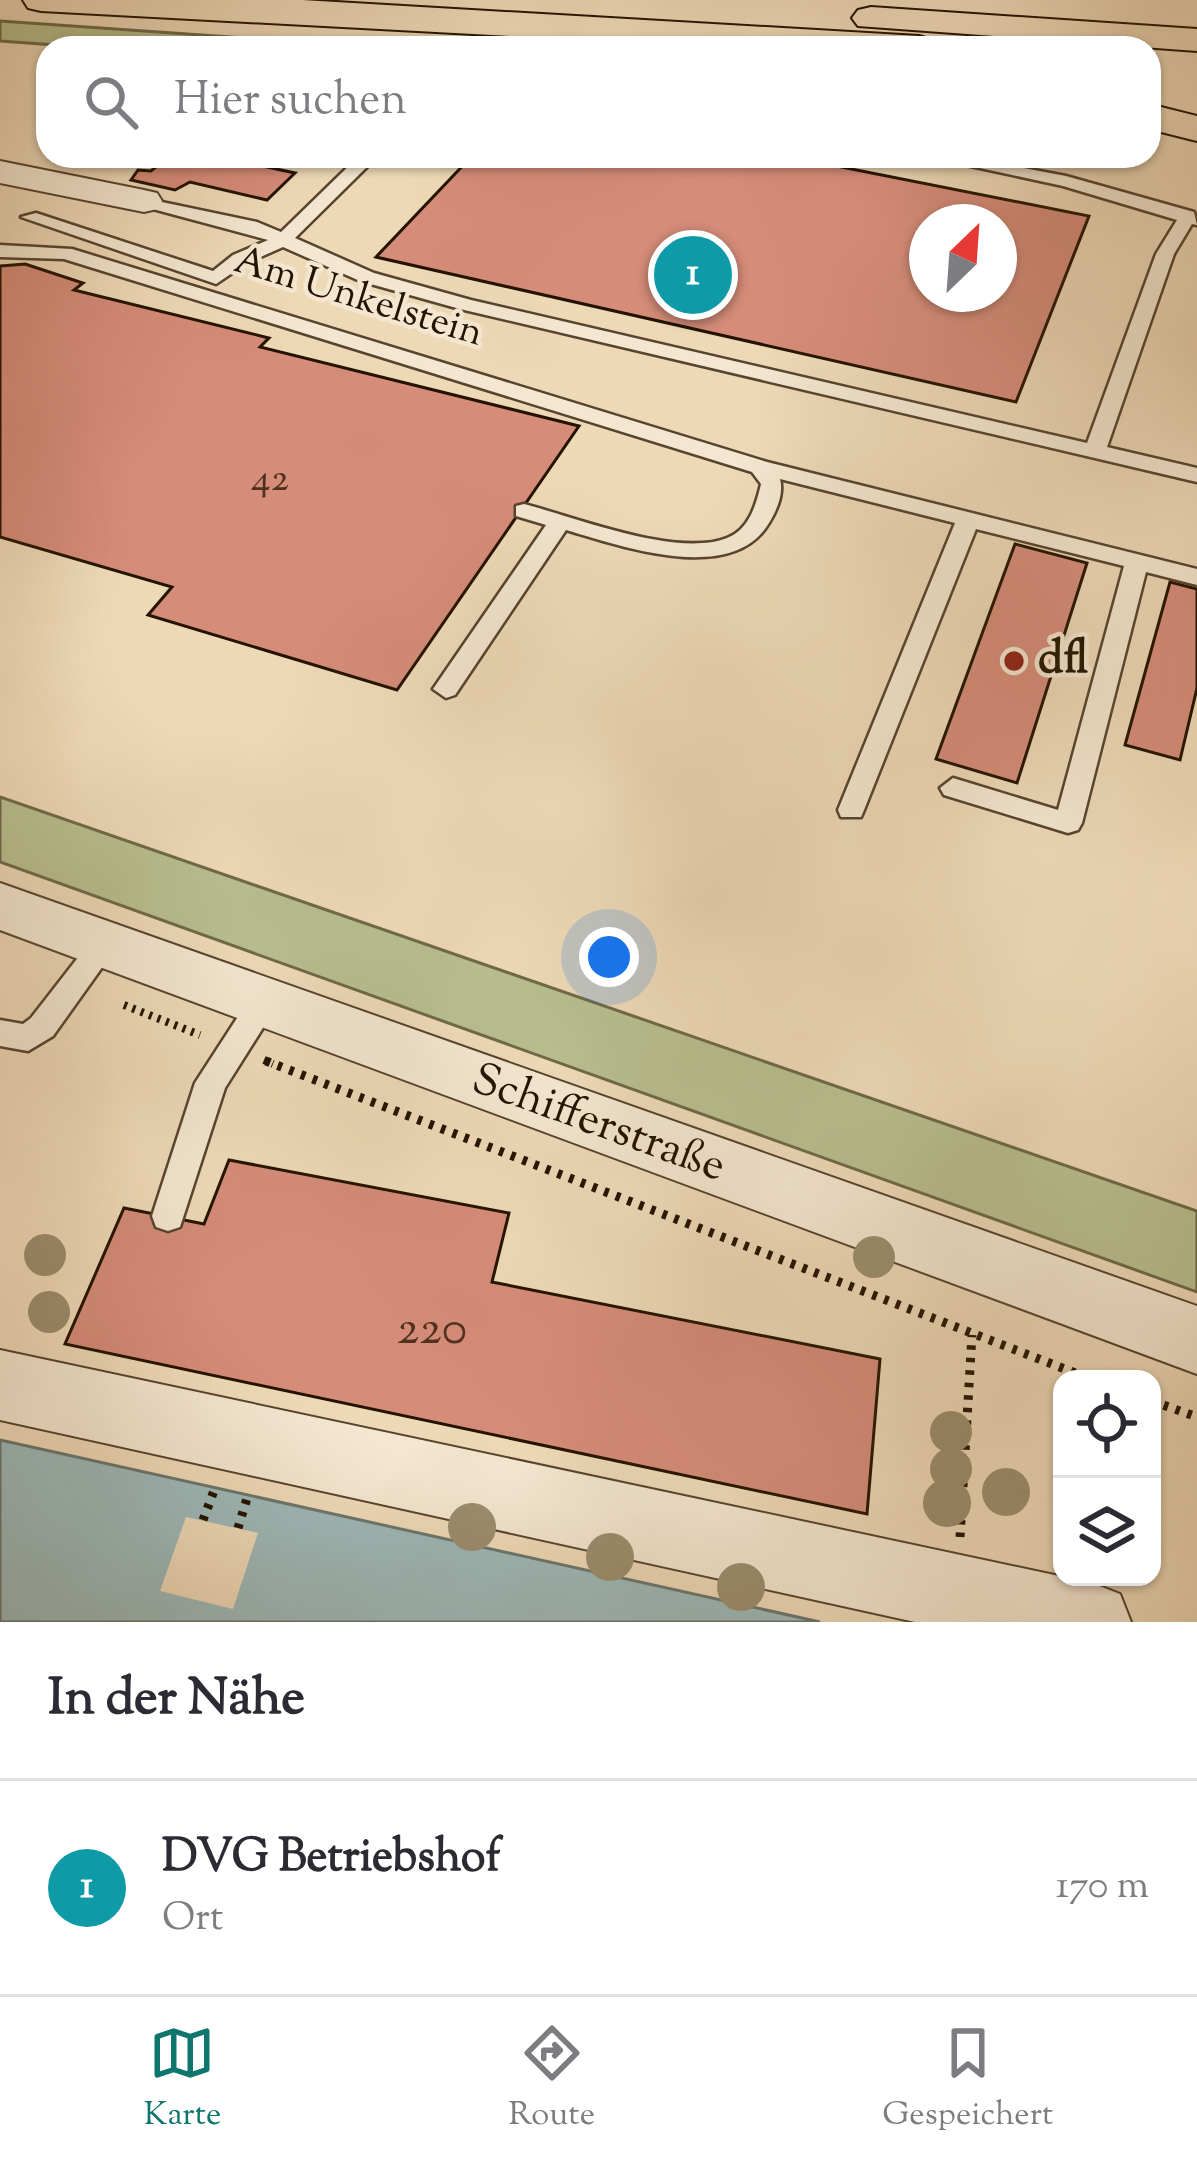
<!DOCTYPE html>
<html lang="de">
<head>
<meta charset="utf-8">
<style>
  :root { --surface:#fff; --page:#f2f2f3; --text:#2b2b33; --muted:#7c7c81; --line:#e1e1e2; --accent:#0f766e }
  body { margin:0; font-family:"Sorts Mill Goudy",serif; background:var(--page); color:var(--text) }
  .controls { position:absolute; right:36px; bottom:36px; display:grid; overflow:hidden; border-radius:24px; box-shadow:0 3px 9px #0004 }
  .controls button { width:108px; height:108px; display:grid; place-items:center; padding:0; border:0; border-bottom:3px solid var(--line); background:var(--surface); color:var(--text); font:60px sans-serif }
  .compass { position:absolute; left:909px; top:204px; width:108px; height:108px; border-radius:50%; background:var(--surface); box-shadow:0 3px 9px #0004; rotate:25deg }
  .you { position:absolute; left:609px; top:957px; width:42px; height:42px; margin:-30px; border:9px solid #fff; border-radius:50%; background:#1a73e8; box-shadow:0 0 0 18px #1a73e833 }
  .badge { display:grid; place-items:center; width:78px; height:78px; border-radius:50%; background:var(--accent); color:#fff; font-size:39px; font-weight:700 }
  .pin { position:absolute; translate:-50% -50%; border:6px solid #fff; box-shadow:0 3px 12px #0006 }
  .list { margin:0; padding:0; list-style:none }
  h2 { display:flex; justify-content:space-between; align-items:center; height:156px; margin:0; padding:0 48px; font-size:51px }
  h2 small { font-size:39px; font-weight:400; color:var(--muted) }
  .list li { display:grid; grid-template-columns:78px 1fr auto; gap:36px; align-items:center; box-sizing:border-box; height:216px; padding:0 48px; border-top:3px solid var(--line) }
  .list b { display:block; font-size:45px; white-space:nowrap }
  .list p { margin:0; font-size:39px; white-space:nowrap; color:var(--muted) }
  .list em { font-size:39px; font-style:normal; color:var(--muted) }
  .icon { flex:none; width:66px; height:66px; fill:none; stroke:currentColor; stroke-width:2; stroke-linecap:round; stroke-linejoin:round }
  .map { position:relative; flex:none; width:1197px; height:1622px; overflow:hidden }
  .search { position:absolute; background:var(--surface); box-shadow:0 3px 9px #0004; left:36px; right:36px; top:36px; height:132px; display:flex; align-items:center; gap:30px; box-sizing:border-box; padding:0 42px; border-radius:36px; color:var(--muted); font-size:45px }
  .sheet { height:372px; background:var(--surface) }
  nav { display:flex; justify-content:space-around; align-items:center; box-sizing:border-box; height:168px; border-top:3px solid var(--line); background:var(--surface); font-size:33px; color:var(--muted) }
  nav a { display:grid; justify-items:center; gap:6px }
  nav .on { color:var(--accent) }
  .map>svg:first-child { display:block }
  .green { fill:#b8bf8f; stroke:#6e6948; stroke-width:3 }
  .water { fill:#9db8b8; stroke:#6c766e; stroke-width:3 }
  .pier { fill:#eed9b7 }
  .building { fill:#d58c79; stroke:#231300; stroke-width:3; fill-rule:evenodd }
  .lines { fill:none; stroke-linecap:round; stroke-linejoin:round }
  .lane-casing { stroke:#56442e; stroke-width:5 }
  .street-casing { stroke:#56442e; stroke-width:4 }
  .highway-casing { stroke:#231300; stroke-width:4 }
  .path-far1 { stroke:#231300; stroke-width:8; stroke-dasharray:3 6; stroke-linecap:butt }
  .path { stroke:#231300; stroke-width:9; stroke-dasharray:4.5 8; stroke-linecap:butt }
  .lane { fill:#f4e6d0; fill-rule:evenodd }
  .street { fill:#f4e6d0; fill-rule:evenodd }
  .highway { fill:#eed9b7; fill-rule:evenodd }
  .tree { fill:#9b8d6e }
  .poi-dot { fill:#8f2418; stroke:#f4e6d0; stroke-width:4.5 }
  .labels { text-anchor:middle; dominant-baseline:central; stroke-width:9; stroke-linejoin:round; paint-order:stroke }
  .far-street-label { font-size:39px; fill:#231300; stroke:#f4e6d0 }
  .number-label { font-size:39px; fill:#50311e }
  .poi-label { font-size:45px; font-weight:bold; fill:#231300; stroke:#f4e6d0; text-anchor:start }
  .street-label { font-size:45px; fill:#231300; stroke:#f4e6d0 }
  .near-number-label { font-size:48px; fill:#50311e }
</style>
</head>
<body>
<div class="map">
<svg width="1197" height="1622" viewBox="0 0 1197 1622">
  <rect width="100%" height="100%" fill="#eed9b7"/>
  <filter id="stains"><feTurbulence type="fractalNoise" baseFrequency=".00167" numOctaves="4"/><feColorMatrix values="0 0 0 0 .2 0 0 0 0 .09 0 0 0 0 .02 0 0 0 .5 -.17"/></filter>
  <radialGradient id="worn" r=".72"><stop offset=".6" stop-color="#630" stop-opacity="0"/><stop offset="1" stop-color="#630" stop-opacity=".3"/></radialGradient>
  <g class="green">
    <path d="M0,21L388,48H96L0,41Z"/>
    <path d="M0,797L1197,1211V1292L0,862Z"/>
  </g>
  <path class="water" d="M0,1440L820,1622H0Z"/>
  <path class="pier" d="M186,1517L258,1533L233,1609L160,1591Z"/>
  <g class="building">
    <path d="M169,156H215L295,173L267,200L190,182L175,190L131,180L138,170L151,171Z"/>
    <path d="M472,156H786L1089,216L1016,402L376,257ZM927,222H999V294H927Z"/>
    <path d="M25,264L83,283L74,290L269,338L260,347L579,426L397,690L148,615L172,587L0,537V266Z"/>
    <path d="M1015,544L1087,563L1017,783L936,759Z"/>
    <path d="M1170,582L1197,589V688L1180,760L1125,745Z"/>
    <path d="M229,1160L509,1213L492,1282L880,1359L867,1514L65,1344L124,1208L204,1224Z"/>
  </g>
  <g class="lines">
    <defs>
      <g id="lane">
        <path d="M359,156H378L295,238L374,273L471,300L1087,443L1156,254L1177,220L1063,186L924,156H961L1066,176L1194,212L1197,225L1192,224L1174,254L1107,447L1197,468V482L460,309L360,281L283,247L247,263L216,284L21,217L36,213L213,271L233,255L268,240L138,205V197L257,222L281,232Z"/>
        <path d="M0,245L72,249L767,462L1197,569V585L1146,572L1082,823L1078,830L1068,833L944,795L940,788L953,778L1058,810L1124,566L976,529L864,810L861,817H841L838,810L955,523L780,479C784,493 777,510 769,523C732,586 621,546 566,530L455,695L446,698L433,689L546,525L516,516V506L524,504C575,517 676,558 727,538C749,530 756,505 761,484L752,472L64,259L0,257Z"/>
        <path d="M104,933L114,937L118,945L53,1036L28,1051L0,1046V1020L23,1024L31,1018L94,937Z"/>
        <path d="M263,991L274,995L278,1004L225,1088L180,1227L168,1231L156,1227L152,1216L195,1083L252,995Z"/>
      </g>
      <g id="street">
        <path d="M0,161L144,190L157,193L162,201L157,209L144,212L0,183Z"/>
        <path d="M0,883L1197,1306V1374L0,930Z"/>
        <path d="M0,1350L1092,1583L1120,1594L1131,1622H915L0,1420Z"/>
      </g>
      <g id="highway">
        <path d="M23,0H302L919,36L933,40L938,48H735L41,11L28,8Z"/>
        <path d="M871,7L1197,29V51L858,26L852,18L858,10Z"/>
        <path d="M1149,104L1197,116V141L1149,129Z"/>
      </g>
    </defs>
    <use href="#lane" class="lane-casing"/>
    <use href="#street" class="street-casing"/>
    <use href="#highway" class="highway-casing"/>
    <g class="path-far1">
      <path d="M124,1005L200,1035"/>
      <path d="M264,1060L273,1064"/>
    </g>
    <g class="path">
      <path d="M266,1061L1091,1379"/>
      <path d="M1152,1401L1197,1417"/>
      <path d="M203,1520L215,1488"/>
      <path d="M238,1528L248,1495"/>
      <path d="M960,1537L972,1335"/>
    </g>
    <use href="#lane" class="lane"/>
    <use href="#street" class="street"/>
    <use href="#highway" class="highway"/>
  </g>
  <g class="tree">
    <circle cx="45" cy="1255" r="21"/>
    <circle cx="874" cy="1257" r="21"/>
    <circle cx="49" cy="1312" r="21"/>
    <circle cx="951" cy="1432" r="21"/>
    <circle cx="951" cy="1469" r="21"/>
    <circle cx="1006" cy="1492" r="24"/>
    <circle cx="947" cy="1503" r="24"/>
    <circle cx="472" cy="1527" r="24"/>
    <circle cx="610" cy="1557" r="24"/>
    <circle cx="741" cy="1587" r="24"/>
  </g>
  <circle class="poi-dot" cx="1014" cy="661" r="12"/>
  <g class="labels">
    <g class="far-street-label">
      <text transform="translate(358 299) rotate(17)">Am Unkelstein</text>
    </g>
    <g class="number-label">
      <text x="270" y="481">42</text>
    </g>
    <g class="poi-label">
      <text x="1038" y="661">dfl</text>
    </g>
    <g class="street-label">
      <text transform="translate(598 1125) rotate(20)">Schifferstraße</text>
    </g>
    <g class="near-number-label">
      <text x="432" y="1331">220</text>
    </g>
  </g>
  <rect width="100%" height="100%" filter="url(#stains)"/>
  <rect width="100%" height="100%" fill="url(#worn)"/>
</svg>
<div class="controls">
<button><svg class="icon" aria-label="locate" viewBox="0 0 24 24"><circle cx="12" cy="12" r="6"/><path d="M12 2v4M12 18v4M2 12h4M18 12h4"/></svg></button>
<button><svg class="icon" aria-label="layers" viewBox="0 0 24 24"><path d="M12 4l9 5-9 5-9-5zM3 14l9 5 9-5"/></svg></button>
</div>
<svg class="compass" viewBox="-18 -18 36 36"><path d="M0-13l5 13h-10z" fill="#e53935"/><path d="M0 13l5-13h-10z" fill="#7c7c81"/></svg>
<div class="you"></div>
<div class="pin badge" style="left:693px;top:275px;background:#0f9aa8">1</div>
<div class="search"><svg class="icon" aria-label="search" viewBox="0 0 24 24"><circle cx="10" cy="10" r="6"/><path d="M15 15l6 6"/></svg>Hier suchen</div>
</div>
<section class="sheet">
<h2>In der Nähe<small></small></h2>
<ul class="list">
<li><span class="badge" style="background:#0f9aa8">1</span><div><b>DVG Betriebshof</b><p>Ort</p></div><em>170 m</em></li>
</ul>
</section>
<nav>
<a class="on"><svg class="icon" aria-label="map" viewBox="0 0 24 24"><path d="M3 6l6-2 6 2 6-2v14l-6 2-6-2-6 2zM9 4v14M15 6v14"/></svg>Karte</a>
<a><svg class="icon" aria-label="directions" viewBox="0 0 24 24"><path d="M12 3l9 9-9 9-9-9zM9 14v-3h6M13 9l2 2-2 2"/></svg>Route</a>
<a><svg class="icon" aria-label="saved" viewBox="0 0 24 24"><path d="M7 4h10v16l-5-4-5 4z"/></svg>Gespeichert</a>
</nav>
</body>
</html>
